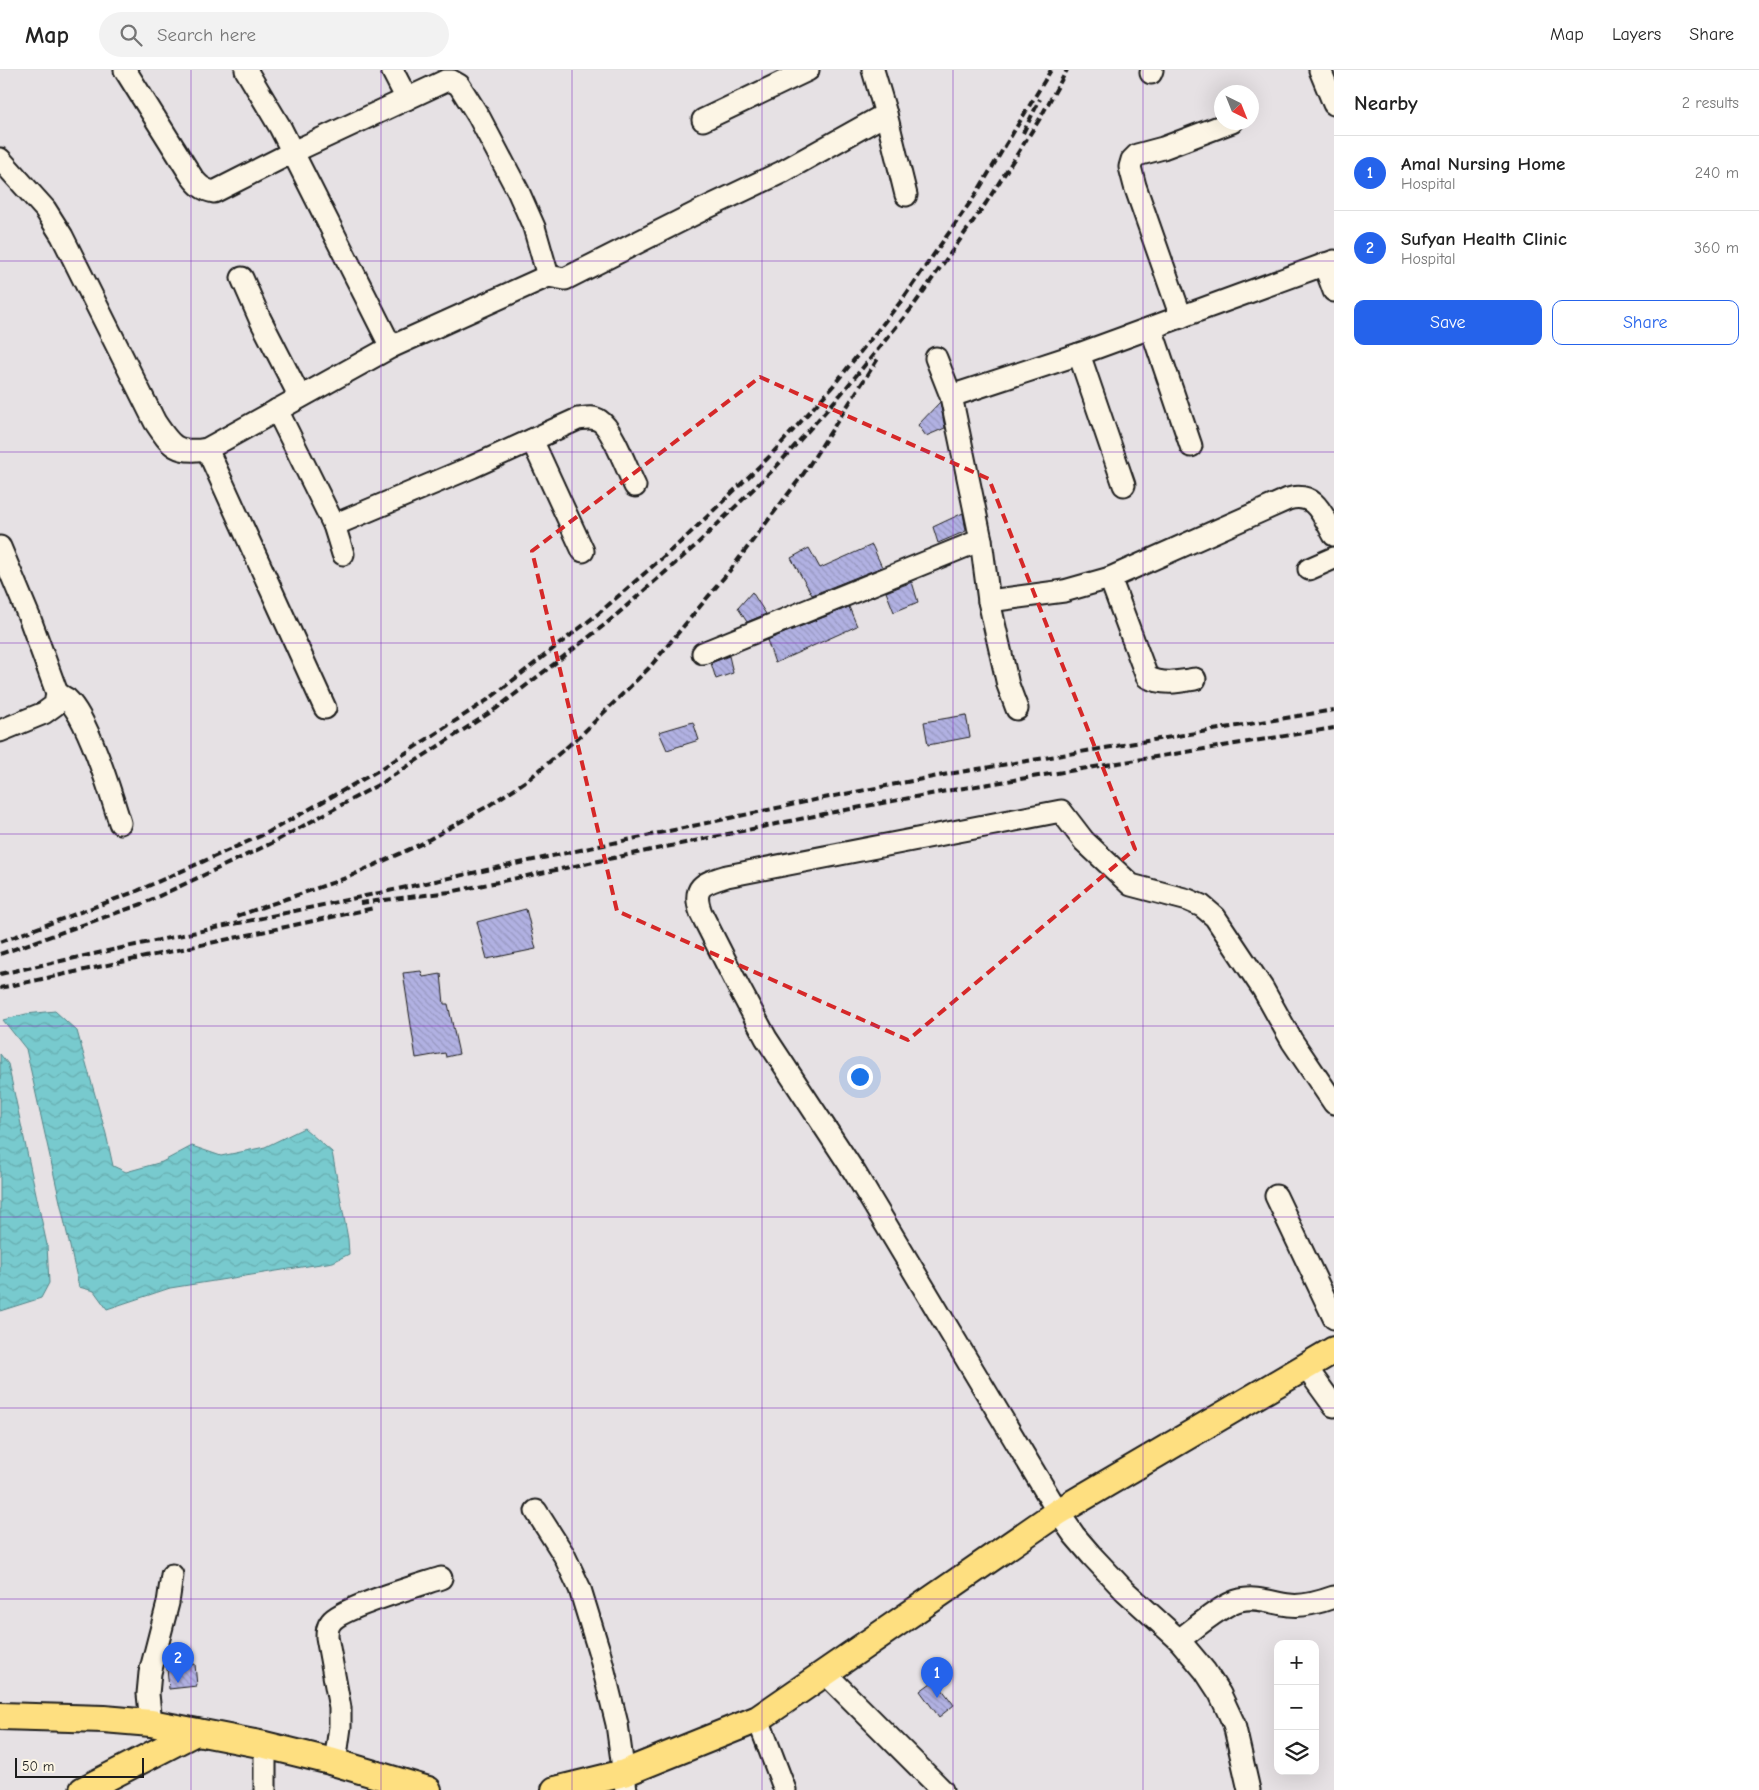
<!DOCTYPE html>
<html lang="en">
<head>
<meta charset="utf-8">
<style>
  :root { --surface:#fff; --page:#f2f2f2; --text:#222; --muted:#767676; --line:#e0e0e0; --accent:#2563eb }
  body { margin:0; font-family:"Comic Neue",sans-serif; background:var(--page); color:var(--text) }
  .controls { position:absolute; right:15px; bottom:15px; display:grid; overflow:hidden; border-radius:10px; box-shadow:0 5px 20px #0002 }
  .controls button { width:45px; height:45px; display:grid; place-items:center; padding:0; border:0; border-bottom:1px solid var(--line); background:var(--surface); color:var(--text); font:25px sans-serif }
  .compass { position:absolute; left:1214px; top:15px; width:45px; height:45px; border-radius:50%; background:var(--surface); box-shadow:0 5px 20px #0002; rotate:137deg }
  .scale { position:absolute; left:15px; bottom:12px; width:129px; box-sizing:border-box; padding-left:5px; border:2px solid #1c1c1c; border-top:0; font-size:14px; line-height:18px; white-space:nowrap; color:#1c1c1c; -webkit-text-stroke:4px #fcf5e5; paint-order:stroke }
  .you { position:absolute; left:859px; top:1006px; width:18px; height:18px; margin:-12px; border:4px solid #fff; border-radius:50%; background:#1a73e8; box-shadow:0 0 0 8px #1a73e833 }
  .badge { display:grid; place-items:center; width:32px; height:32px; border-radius:50%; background:var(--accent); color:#fff; font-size:16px; font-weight:700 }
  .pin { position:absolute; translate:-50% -41px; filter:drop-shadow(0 1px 2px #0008) }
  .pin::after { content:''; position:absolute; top:26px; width:18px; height:15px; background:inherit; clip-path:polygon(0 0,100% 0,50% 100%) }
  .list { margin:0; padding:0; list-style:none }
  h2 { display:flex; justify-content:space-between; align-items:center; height:65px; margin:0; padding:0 20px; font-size:21px }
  h2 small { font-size:16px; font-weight:400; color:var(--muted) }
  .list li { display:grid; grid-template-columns:32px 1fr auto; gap:15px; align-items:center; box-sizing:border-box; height:75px; padding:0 20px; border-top:1px solid var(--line) }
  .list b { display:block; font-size:19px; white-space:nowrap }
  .list p { margin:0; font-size:16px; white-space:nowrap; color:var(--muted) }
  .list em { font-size:16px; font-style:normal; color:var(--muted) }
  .actions { display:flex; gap:10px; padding:15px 20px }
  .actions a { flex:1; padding:11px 0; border:1px solid var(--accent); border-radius:10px; text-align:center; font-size:18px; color:var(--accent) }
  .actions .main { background:var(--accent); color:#fff }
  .icon { flex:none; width:28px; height:28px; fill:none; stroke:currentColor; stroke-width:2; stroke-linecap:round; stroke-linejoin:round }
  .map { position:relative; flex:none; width:1334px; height:1720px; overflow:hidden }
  header { display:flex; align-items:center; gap:30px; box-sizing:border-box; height:70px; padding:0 25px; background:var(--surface); border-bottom:1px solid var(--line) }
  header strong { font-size:24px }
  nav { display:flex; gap:28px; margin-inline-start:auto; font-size:18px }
  .search { width:350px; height:45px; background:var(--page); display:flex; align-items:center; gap:12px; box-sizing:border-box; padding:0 18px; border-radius:28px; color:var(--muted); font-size:19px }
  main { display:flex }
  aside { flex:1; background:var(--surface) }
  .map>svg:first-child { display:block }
  .water { fill:url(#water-waves); stroke:#538487 }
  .building { fill:url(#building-back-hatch); stroke:#1c1c1c }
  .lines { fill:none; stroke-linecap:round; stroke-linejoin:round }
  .minor-casing { stroke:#1c1c1c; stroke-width:25 }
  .major-casing { stroke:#1c1c1c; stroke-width:30 }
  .minor { stroke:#fcf5e5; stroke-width:21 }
  .major { stroke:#fedf80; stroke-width:26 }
  .rail { stroke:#1c1c1c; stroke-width:4; stroke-dasharray:8 4; stroke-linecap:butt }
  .marked { fill:none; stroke:#d62828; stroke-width:4; stroke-dasharray:10 6; stroke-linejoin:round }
  .grid { fill:none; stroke:#7b2cbf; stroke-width:1; stroke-opacity:0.55 }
</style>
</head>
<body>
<header>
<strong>Map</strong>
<div class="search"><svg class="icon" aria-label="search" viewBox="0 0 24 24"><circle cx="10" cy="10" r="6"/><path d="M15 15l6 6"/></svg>Search here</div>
<nav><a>Map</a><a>Layers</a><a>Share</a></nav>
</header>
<main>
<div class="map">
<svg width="1334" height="1720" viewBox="0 0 1334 1720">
  <defs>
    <pattern id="water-waves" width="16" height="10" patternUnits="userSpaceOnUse" patternTransform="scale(1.25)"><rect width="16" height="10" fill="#78cace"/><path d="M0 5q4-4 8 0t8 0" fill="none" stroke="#67adb0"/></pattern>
    <pattern id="building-back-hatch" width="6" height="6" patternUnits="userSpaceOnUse" patternTransform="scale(1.25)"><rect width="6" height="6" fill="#b1b1e2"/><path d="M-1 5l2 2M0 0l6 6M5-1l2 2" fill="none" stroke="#9898c1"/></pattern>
  </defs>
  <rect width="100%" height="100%" fill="#e6e1e4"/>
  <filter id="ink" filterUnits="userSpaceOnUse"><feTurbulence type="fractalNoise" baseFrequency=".02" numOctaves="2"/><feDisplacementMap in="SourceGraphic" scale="10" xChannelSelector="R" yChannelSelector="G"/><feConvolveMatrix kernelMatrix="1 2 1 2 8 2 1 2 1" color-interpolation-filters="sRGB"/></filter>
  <g filter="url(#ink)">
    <g class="water">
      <path d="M55,941L77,961L106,1064L113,1096L126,1102L162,1092L192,1076L221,1086L265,1077L304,1058L332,1082L348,1169L349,1184L333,1192L170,1218L107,1239L94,1221L79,1217L26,979L3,950L26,944Z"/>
      <path d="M0,984L8,994L47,1175L49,1213L41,1228L0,1241Z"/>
    </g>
    <g class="building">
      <path d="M940,332L945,358L926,366L918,355Z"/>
      <path d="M963,443L966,461L938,473L933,457Z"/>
      <path d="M872,475L882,497L812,525L791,488L809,478L820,498Z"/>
      <path d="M912,512L918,532L894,542L886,522Z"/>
      <path d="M752,522L766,544L747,552L738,538Z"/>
      <path d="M849,537L857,556L775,593L767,570Z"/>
      <path d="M729,586L733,603L716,609L711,593Z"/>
      <path d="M966,645L970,667L928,675L924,652Z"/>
      <path d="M693,652L699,670L667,680L659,662Z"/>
      <path d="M526,839L536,879L487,889L477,852Z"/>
      <path d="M421,901L423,907L441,904L444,934H448L459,984L446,987L445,983L416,988L403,903Z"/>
      <path d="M195,1594L197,1616L169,1619L167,1598Z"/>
      <path d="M935,1610L954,1635L939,1647L920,1621Z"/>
    </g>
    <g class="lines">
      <defs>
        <g id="minor">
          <path d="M125,0L192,107C198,115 203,120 214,122L293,82L445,11H452L459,15L479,47L518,121L534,157L548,206"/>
          <path d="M246,0L280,57L391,277"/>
          <path d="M392,0L407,29"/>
          <path d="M873,0L886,44L906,125"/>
          <path d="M1320,0L1334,34"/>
          <path d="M1151,3L1152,0"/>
          <path d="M703,50L808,0"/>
          <path d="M0,89L45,139L62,166L155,352C171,376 176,384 207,379L391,277L548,206L565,209L704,139L782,102L886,44"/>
          <path d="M1324,194L1334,221"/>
          <path d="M242,208L260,249L300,327"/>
          <path d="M1181,247L1135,116L1130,97L1132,90L1137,85L1163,78L1232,52"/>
          <path d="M1151,258L1191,376"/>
          <path d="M1079,284L1124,415"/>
          <path d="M936,288L951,326L981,470L989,531L1008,615L1017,639"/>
          <path d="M951,326L1079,284L1334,191"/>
          <path d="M277,340L334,455L343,484"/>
          <path d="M532,370L583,481"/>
          <path d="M207,379L325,638"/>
          <path d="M334,455L472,397L578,349C586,348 593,346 600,351C612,358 628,402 635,416"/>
          <path d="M0,477L30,549L57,623L55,635L44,643L0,661"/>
          <path d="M1309,499L1334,488"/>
          <path d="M1110,508L1147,607C1162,615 1178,612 1195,609"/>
          <path d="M989,531L1064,521L1110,508L1288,429C1315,421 1322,444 1334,465"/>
          <path d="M703,583L981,470"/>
          <path d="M57,623C60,625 64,627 67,629C88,648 111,724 120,753"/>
          <path d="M1276,1126L1334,1248"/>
          <path d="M1305,1296L1334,1336"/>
          <path d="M536,1441L564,1485L580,1519L599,1581L617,1654L626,1720"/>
          <path d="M1179,1570C1194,1559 1222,1534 1240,1530C1256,1526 1273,1533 1289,1535C1304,1537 1320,1532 1334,1527"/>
          <path d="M825,1603L942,1720"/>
          <path d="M758,1649L785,1720"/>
          <path d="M151,1653L148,1624L150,1603L168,1533L172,1505"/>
          <path d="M335,1693L340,1657V1638L327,1567C327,1562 327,1557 331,1552C341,1538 420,1515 441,1508"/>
          <path d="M265,1720V1675"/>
          <path d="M1249,1720L1234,1654L1220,1624L1205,1601L1179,1570L1125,1521L1092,1486L1074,1465L1058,1442L855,1103L766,968L737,914L701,843C691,816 704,813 727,806L1061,741L1084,771L1131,815L1188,830L1202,836L1215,847L1263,919L1292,971L1334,1033"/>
        </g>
        <g id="major">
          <path d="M0,1646L104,1649L151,1653L265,1675L330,1691L428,1720"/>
          <path d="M83,1720L196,1662"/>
          <path d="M555,1720L624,1703L758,1649L1058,1442L1334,1280"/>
        </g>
      </defs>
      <use href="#minor" class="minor-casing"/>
      <use href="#major" class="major-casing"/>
      <use href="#minor" class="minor"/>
      <use href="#major" class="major"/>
      <g class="rail">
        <path d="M1023,63L1040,29"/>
        <path d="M360,833L450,822L824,744L952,720L1334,658"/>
        <path d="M237,846L346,808L421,774L488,736L529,709L581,665L649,598L731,499L804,403L879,287"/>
        <path d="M0,872L137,821L267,763L381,699L489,629L599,543L685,468L768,388L833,316L902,230L976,124L1051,0"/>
        <path d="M0,884L142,834L272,773L385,711L497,638L607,553L694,477L775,398L841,324L911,239L986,133L1039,50L1067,0"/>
        <path d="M0,904L819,729L948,704L1334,640"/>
        <path d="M0,918L374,838"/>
      </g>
    </g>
  </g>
  <path class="marked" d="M760,307L989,409L1135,779L908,970L617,841L532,481Z"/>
  <path class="grid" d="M191,0V1720M381,0V1720M572,0V1720M762,0V1720M953,0V1720M1143,0V1720M0,191H1334M0,382H1334M0,573H1334M0,764H1334M0,956H1334M0,1147H1334M0,1338H1334M0,1529H1334"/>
</svg>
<div class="controls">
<button>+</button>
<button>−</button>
<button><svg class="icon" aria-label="layers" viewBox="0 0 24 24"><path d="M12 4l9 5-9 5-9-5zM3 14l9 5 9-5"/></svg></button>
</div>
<svg class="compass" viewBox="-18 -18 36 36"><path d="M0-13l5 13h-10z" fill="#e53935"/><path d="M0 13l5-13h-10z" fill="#767676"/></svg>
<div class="scale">50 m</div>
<div class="you"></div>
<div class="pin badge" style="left:937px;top:1628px">1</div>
<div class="pin badge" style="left:178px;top:1613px">2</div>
</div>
<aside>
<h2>Nearby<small>2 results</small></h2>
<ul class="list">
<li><span class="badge">1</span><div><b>Amal Nursing Home</b><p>Hospital</p></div><em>240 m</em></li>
<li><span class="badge">2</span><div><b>Sufyan Health Clinic</b><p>Hospital</p></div><em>360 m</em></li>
</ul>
<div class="actions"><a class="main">Save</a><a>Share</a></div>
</aside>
</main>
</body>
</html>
